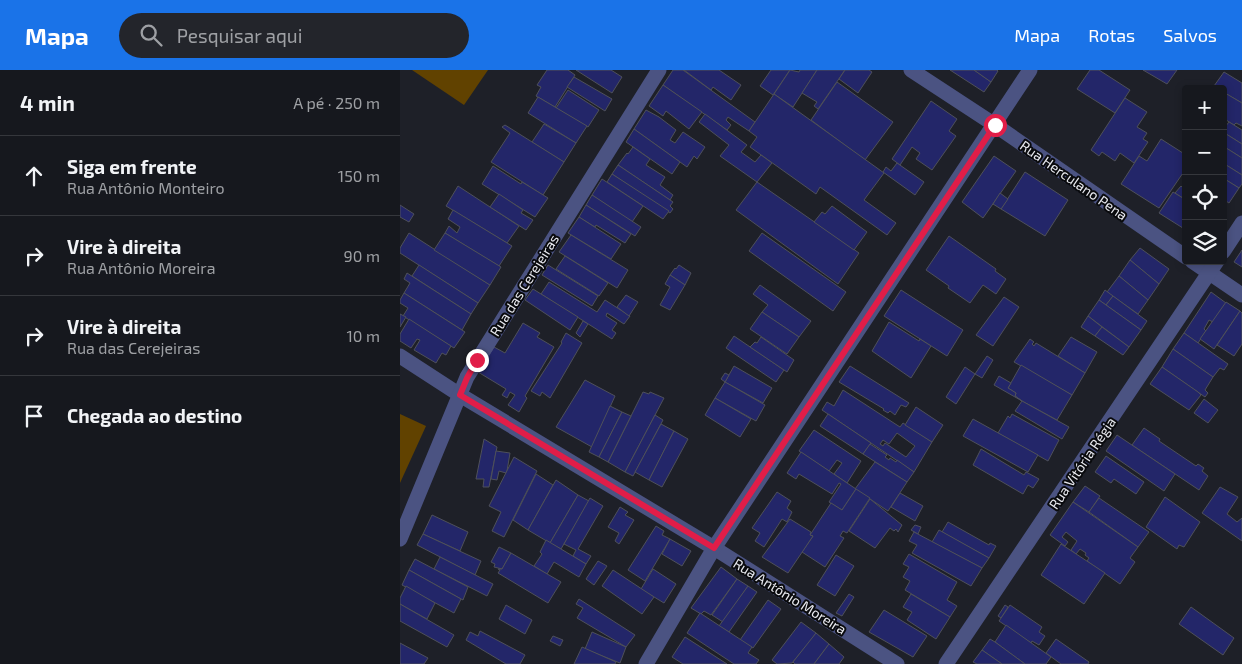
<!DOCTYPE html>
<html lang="pt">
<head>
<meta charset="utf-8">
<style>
  :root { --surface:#16181e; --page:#23252b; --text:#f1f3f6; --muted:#9ea0a4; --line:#35373c; --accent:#1a73e8 }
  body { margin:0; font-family:"Exo 2",sans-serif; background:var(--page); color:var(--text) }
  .controls { position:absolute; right:15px; top:15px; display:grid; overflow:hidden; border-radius:5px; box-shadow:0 2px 8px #0003 }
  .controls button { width:45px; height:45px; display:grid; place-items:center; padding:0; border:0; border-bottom:1px solid var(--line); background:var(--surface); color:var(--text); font:25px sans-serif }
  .stop { position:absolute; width:15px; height:15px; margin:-11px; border:4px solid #e11d48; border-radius:50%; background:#fff }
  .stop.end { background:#e11d48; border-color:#fff; box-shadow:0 1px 5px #0008 }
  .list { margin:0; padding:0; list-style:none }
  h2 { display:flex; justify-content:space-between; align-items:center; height:65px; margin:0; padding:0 20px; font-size:21px }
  h2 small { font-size:16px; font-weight:400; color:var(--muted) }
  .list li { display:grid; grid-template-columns:32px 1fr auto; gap:15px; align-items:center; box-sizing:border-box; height:80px; padding:0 20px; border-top:1px solid var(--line) }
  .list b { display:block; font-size:19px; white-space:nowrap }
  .list p { margin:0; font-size:16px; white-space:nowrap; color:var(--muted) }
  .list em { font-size:16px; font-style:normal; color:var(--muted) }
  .icon { flex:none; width:28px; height:28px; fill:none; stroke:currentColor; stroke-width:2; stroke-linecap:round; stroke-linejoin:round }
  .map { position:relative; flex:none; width:842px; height:594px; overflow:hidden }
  header { display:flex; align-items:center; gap:30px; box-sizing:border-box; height:70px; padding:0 25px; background:var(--accent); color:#fff }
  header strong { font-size:24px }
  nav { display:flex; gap:28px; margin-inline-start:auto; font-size:18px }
  .search { width:350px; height:45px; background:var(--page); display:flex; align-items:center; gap:12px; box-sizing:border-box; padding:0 18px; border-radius:28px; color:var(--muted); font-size:19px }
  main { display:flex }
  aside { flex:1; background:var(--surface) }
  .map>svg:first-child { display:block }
  .green { fill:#614200 }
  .building { fill:#232669; stroke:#4e505a; fill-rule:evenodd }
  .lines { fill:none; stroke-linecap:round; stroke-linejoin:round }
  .street { stroke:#4b5382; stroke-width:15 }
  .route { stroke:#e11d48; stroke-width:6 }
  .labels { text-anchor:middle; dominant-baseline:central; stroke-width:4; stroke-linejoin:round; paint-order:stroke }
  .street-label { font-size:14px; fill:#e8e9ef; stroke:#090a0d }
</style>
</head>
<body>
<header>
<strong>Mapa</strong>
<div class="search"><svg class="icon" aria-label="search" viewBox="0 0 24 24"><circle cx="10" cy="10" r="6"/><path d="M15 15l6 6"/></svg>Pesquisar aqui</div>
<nav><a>Mapa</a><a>Rotas</a><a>Salvos</a></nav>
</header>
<main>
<aside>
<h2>4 min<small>A pé · 250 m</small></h2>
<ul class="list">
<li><svg class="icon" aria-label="ahead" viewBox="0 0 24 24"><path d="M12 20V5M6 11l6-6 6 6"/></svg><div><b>Siga em frente</b><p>Rua Antônio Monteiro</p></div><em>150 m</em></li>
<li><svg class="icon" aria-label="right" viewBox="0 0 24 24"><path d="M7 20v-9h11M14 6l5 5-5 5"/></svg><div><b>Vire à direita</b><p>Rua Antônio Moreira</p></div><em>90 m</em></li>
<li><svg class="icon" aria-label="right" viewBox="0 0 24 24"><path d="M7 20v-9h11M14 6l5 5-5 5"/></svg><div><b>Vire à direita</b><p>Rua das Cerejeiras</p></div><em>10 m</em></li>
<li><svg class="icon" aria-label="arrive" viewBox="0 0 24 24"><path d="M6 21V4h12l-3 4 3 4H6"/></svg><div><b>Chegada ao destino</b></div></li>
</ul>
</aside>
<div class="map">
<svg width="842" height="594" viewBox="0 0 842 594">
  <rect width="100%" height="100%" fill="#1e2028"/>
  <g class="green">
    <path d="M12,0H88L64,35Z"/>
    <path d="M0,344L26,356L0,413Z"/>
  </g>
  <g class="building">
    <path d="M147,0H168L175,5L155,37L136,26L141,17L137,15Z"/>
    <path d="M176,0H211L222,7L212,23Z"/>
    <path d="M273,0H283L355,52L349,61L328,47L326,50L331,55L327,60L263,15Z"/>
    <path d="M284,0H319L341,15L331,30L313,17L311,20Z"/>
    <path d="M371,0H390L373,25L360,16Z"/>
    <path d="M390,0L399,2L400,0H417L393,37L374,24Z"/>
    <path d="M417,0H445L418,39L414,36L417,32L402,23Z"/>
    <path d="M445,0H469L472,2L458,23L439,9Z"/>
    <path d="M550,0H574L591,12L584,22Z"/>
    <path d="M574,0H597L598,1L591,12Z"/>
    <path d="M690,0H699L730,20L715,43L677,19Z"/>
    <path d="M743,0H777L767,14Z"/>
    <path d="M824,2L842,13V33L823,22V19H818L814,16Z"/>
    <path d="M174,7L212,29L205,41L167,17Z"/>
    <path d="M437,12L493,52L465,90L411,50Z"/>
    <path d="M263,15L302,42L289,59L266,41L263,46L249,36Z"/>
    <path d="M168,20L199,40L188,57L156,38Z"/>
    <path d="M825,23L842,33V56L836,53L834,55L823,48V25Z"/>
    <path d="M374,24L484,103L464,130L496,153L487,165L420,117L416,124L350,77L357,67L349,61Z"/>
    <path d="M138,27L187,56L176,73L128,43Z"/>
    <path d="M725,28L747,42L737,57L747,63L743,69L748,72L734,93L720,83L715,91L702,82L699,86L691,80Z"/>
    <path d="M531,31L557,49L549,61L556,66L532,100L516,89L520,83L512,77L500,95L492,89Z"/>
    <path d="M246,40L259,47L276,60L270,70L275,73L283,62L305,77L297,89L294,86L287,97L234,59Z"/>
    <path d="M305,44L347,75L341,82L355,92L361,85L372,93L357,112L320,86L329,75L299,52Z"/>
    <path d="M829,52L842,60V74L823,62V55L825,57Z"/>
    <path d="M144,54L176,73L164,92L132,72Z"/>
    <path d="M105,55L164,92L143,125L91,92L110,63L102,57Z"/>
    <path d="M234,59L280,92L272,104L226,72Z"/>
    <path d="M823,62L842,74V88L823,76Z"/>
    <path d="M761,69L786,85V94L783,98L785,100L759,138L721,114L739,86L747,91Z"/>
    <path d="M823,76L842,88V105L823,93Z"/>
    <path d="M233,77L250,89L246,95L265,107L260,115L273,125L270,130L218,95L227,83L228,84Z"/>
    <path d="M594,86L616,101L583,148L562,132Z"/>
    <path d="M497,93L524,112L515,125L483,102L486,97L491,101Z"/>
    <path d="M823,93L842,105V114L839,118L823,108Z"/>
    <path d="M218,95L273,132L270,136L273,139L270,143L212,104Z"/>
    <path d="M93,96L121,114L122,112L148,128L135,147L82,114Z"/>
    <path d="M625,102L668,130L645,166L601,139Z"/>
    <path d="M212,104L269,141L263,149L207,112Z"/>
    <path d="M823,108L839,118L829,133L823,129Z"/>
    <path d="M202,109L243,136L232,152L192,125Z"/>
    <path d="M357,112L459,183L438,214L336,140Z"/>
    <path d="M58,116L119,156L107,173L46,136Z"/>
    <path d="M781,116L784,119L786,116V130L775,123Z"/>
    <path d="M773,122L786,130V160L759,143Z"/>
    <path d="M600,123L608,129L601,139L593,134Z"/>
    <path d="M99,124L123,140L121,143L133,150L126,160L90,137Z"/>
    <path d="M192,125L241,157L235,166L186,135Z"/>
    <path d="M0,135L14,144L9,152L0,147Z"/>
    <path d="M186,135L231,164L225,173L196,155L195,157L179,147Z"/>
    <path d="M432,136L467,162L454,180L414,152L422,142L425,144Z"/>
    <path d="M53,140L112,176L99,196L45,163L49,156L57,163L60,157L48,149Z"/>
    <path d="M179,147L221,174L211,189L168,163Z"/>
    <path d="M9,163L90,215L78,233L0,183V178Z"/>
    <path d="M45,163L101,197L90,215L34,180Z"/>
    <path d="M362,163L446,222L433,241L349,181Z"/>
    <path d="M171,165L228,200L217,218L159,182Z"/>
    <path d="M549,166L596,199L595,201L606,209L596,224L583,215L570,233L548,218L549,216L526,200Z"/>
    <path d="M740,178L769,199L759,214L730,190Z"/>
    <path d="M842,180V197L834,192Z"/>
    <path d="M165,186L208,213L199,226L156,199Z"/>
    <path d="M730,190L759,214L748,230L719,206Z"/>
    <path d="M19,195L78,233L71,244L12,206Z"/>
    <path d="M148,195L198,226L192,236L142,205Z"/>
    <path d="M279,195L291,203L285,215L270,205L275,198L276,199Z"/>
    <path d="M7,203L71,244L62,260L4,223L10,213L4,209Z"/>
    <path d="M270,205L285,215L270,240L260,235L270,217L265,214Z"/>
    <path d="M719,206L748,230L738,244L707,222Z"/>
    <path d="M149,212L197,242L205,230L230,246L224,254L207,243L206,246L217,253L212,260L216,263L212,269L141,224Z"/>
    <path d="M360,215L411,251L399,267L362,242L368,235L353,224Z"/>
    <path d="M133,219L178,247L170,260L125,230Z"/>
    <path d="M501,220L563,260L547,286L484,246Z"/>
    <path d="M705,220L713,226L706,235L699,230Z"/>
    <path d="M811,222L826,233L813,252L809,250L804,259L806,261L798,273L784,263Z"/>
    <path d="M4,223L65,262L54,278L3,246L8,238L0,233V230Z"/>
    <path d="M226,225L238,232L229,246L217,237Z"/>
    <path d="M713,226L747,251L741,260L706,235Z"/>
    <path d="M604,227L619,237L593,276L576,265Z"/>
    <path d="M699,230L741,260L729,277L688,246Z"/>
    <path d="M826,232L840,241L814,279L800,269Z"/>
    <path d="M840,241L842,243V274L834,286L817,275Z"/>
    <path d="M362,242L399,267L387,284L350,259Z"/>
    <path d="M0,244L6,247L0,257Z"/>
    <path d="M688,246L702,257L695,266L681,257Z"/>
    <path d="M9,249L51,276L46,285L42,283L36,293L14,280L20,270L17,269L11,278L0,271V264Z"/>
    <path d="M183,251L188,254L180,267L176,263Z"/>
    <path d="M489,252L519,271L520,269L531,276L511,308L472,281Z"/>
    <path d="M123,253L140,263L137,267L154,277L125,326L127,328L119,342L108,335L115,325L110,322L107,328L102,325L106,319L78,302L94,277L105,283Z"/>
    <path d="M702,257L729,277L723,285L695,266Z"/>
    <path d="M166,263L182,273L150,328L142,322L140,326L131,321L162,273L161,272Z"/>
    <path d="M784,263L828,294L824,300L820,298L813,307L773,279Z"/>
    <path d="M334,266L384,300L376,312L326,278Z"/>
    <path d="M361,267L394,290L387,302L350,277L355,272L357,273Z"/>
    <path d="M671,267L697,282L685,303L658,286Z"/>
    <path d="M630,269L634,272L632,274L634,276L636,273L685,303L672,325L614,292Z"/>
    <path d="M773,279L813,307L805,320L808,323L805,327L762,297Z"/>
    <path d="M587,286L593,290L582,308L575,304Z"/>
    <path d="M621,295L672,325L657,350L622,331L615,326L616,323L608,318Z"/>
    <path d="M334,296L372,318L363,333L325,312Z"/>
    <path d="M450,296L509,333L506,337L501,335L495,345L490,341L488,343L483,340L484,339L439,312Z"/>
    <path d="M565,297L575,304L556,334L546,327Z"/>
    <path d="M762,297L798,322L801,325L789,340L750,314Z"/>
    <path d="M325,303L329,305L325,312L321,309Z"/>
    <path d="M599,306L611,313L608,318L616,323L615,326L622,331L594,315Z"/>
    <path d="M185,310L215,326L192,377L156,357Z"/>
    <path d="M325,312L365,335L356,351L315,328Z"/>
    <path d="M443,320L500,357L503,353L532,372L514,402L422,340L427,332L434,336ZM497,363L515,376L506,387L485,373L483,376L480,374L483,370L489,374Z"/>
    <path d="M243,322L249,324L250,322L264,328L225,402L208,392Z"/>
    <path d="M315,328L351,349L340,367L305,345Z"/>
    <path d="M804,329L818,340L808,353L794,343Z"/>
    <path d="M622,331L669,357L662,369L615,341Z"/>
    <path d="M210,336L222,342L199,387L189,382Z"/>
    <path d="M516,337L543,355L532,372L505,355Z"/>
    <path d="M222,342L231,346L208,392L199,387Z"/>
    <path d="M428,344L471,373L463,384L420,356Z"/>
    <path d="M612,344L659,370L648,391L598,363L608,346L610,348Z"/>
    <path d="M255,345L263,350L233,406L225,402Z"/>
    <path d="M573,349L638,385L628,402L563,366Z"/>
    <path d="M261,354L274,361L249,410L235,402Z"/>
    <path d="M744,358L760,369L759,371L796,396L798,394L804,398L802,401L808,406L799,420L732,375Z"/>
    <path d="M414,360L461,391L447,413L434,404L442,393L437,390L429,401L399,381Z"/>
    <path d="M274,361L288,369L262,417L249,410Z"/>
    <path d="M717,365L775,404L764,421L706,381Z"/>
    <path d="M84,369L97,377L89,417H83L84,409H76Z"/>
    <path d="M470,374L487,385L485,387L489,390L490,388L496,392L497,390L514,402L507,412L463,384Z"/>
    <path d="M581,379L624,405L626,402L639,409L633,418L628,415L623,424L573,395Z"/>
    <path d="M96,381L110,383L107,401L106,403L99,401L97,410L91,409Z"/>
    <path d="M401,382L456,419L442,440L429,432L441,414L439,413L432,424L399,404L396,409L387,403Z"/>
    <path d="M706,386L744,412L736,424L714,409L711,413L695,402Z"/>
    <path d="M114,387L137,401L104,467L92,461L101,442L89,436Z"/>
    <path d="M475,392L507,412L488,441L455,419Z"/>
    <path d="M136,404L153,415L128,460L113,450Z"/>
    <path d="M156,410L178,425L150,473L128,460Z"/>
    <path d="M685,416L700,426L689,442L673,432Z"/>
    <path d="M820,417L838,427L827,444L837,452L842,448V471L802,443Z"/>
    <path d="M456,419L470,428L447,463L443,461L440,466L444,468L425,497L402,482L413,466L410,465L431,433L442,440Z"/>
    <path d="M377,422L391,431L387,438L392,442L387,452L382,449L364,477L355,471L360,463L352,458Z"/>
    <path d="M500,423L523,436L515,451L491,437Z"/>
    <path d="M178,425L189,431L161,479L150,473Z"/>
    <path d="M765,427L800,452L784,477L779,475L777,479L746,457Z"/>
    <path d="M190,428L203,436L178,479L191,486L186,494L173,486L176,480L164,474Z"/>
    <path d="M699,428L749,462L738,477L689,442Z"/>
    <path d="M470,429L502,455L498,462L496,459L494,461L490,458L475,478L449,461Z"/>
    <path d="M673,432L738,477L730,488L735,492L720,514L687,491L689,488L685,485L686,483L680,479L676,484L671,480L677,471L666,462L662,467L668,472L665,476L650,465Z"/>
    <path d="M220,437L228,442L225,445L234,450L219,474L215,471L219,463L208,457Z"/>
    <path d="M32,445L68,462L60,481L23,464Z"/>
    <path d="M390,449L411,462L410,465L413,466L388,503L362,487Z"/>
    <path d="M548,452L589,475L590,473L596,476L589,488L542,462Z"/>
    <path d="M515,455L521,457L518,464L511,460Z"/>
    <path d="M256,456L264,461L262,465L270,469L245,511L228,500Z"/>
    <path d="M539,460L589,488L582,498L532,472Z"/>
    <path d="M514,462L582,498L571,516L512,483L517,475L509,471Z"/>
    <path d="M23,464L81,491L75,505L17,475Z"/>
    <path d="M270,469L291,481L282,496L262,484Z"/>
    <path d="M146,470L186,494L179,507L154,492L147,504L134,496L142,484L140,482Z"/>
    <path d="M661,474L705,503L684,534L641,505Z"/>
    <path d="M99,477L111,483L102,499L94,497L95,494L91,492Z"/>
    <path d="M111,483L161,512L148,533L98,503L100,500L98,499H102Z"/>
    <path d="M509,484L557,512L547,530L557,536L550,547L505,520L510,511L503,507L509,497L503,494Z"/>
    <path d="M436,485L454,496L435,526L417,515Z"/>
    <path d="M40,487L93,514L87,526L34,499Z"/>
    <path d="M15,489L68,517L63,530L9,500Z"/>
    <path d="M198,491L207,496L194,515L186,509Z"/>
    <path d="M321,497L337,509L311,545L304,541L301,544L291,538Z"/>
    <path d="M253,499L276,514L264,533L241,519Z"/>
    <path d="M9,500L61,529L54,543L2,515Z"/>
    <path d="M213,500L254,527L242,544L202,516Z"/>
    <path d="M337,509L348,516L323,552L312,545Z"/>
    <path d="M6,516L35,533L27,549L0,534V528Z"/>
    <path d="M348,516L357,522L329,562L319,556Z"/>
    <path d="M449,524L454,527L442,546L436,543Z"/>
    <path d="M511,524L550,547L536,569L507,550L512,542L503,537Z"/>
    <path d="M179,529L235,565L226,577L177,548L183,538L176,534Z"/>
    <path d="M368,530L381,539L353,578L340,570Z"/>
    <path d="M0,534L54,565L47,577L0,551Z"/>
    <path d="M106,535L132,550L125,564L99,549Z"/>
    <path d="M605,535L608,537L601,548L598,546Z"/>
    <path d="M610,535L642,557L639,562L645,566L639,575L632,571L631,573L599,551Z"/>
    <path d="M791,537L834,568L823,585L779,554Z"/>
    <path d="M484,540L527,566L513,587L469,562Z"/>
    <path d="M300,543L352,577L348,583L359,590L356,594H334L287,563Z"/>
    <path d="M401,552L416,563L412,569L392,593L377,594L372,590Z"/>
    <path d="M606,555L651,587L646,594H625L595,572Z"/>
    <path d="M80,561L125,585L120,594H106L66,570L70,562L78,566Z"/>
    <path d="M192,562L226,577L220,593L185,579Z"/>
    <path d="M416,563L429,574L414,594H395L393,592Z"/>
    <path d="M153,566L163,570L160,576L150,571Z"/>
    <path d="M285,567L327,594H283L272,587Z"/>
    <path d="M590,569L595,572L625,594H602L582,580Z"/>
    <path d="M656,569L689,592L688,594H661L646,583Z"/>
    <path d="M0,573L28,588L24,594H0Z"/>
    <path d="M429,574L444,587L439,594H414Z"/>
    <path d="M182,577L216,592L215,594H174Z"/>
    <path d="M582,580L602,594H577L573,592Z"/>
  </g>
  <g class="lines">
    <g class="street">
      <path d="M511,0L595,55L786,187"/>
      <path d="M823,182L842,153"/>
      <path d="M792,191L842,225"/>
      <path d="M0,286L60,325L314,478L497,594"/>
      <path d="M0,469L67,307L259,0"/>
      <path d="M246,594L314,478L630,0"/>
      <path d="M546,594L817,191"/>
    </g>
  </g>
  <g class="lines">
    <path class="route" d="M77,290L67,308L60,325L314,478L595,55"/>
  </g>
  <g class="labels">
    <g class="street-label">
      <text transform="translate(674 110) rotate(35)">Rua Herculano Pena</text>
      <text transform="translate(124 215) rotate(-58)">Rua das Cerejeiras</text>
      <text transform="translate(682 393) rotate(-56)">Rua Vitória Régia</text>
      <text transform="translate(390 526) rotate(32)">Rua Antônio Moreira</text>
    </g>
  </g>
</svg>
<div class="controls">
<button>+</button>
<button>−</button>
<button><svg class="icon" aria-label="locate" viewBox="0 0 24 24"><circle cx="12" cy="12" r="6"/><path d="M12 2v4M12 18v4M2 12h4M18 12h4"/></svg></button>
<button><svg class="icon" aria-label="layers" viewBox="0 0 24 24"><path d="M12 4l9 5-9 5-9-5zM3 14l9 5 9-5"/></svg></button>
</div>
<div class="stop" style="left:595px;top:55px"></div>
<div class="stop end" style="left:77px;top:290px"></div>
</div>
</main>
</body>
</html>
